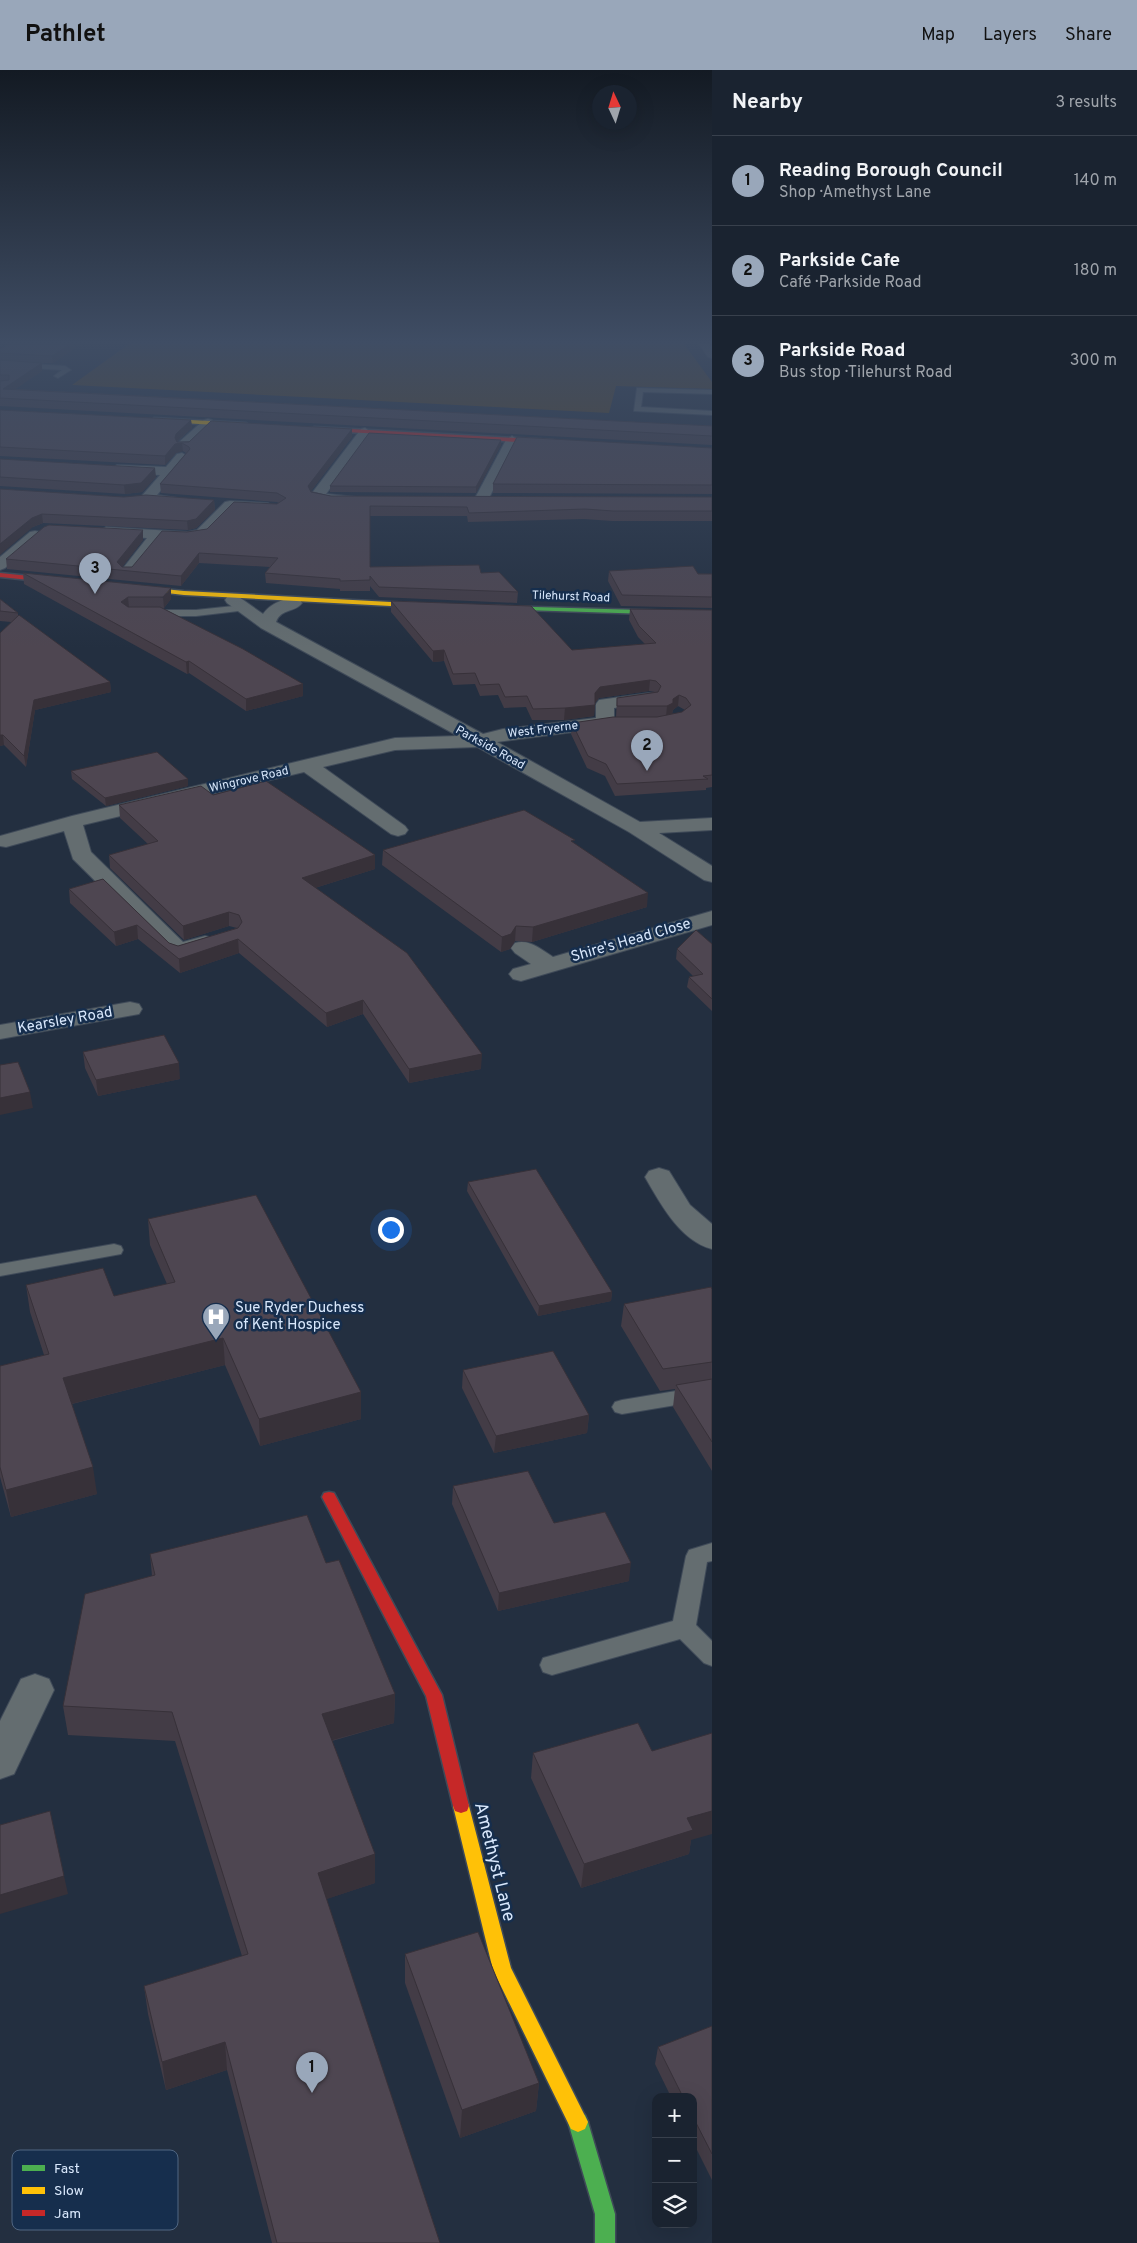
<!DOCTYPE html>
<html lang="en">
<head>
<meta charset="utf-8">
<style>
  :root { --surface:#1a2330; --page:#232b38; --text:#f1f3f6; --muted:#9fa4ab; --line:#38404c; --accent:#99a7ba }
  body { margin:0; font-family:Overpass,sans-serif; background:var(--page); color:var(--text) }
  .controls { position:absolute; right:15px; bottom:15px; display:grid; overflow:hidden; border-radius:10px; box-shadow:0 5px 20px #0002 }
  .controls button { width:45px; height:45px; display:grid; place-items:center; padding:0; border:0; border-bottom:1px solid var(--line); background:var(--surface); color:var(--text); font:25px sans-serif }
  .compass { position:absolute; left:592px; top:15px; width:45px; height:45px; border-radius:50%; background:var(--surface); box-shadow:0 5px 20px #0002; rotate:356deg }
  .you { position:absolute; left:390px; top:1159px; width:18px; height:18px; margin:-12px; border:4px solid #fff; border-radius:50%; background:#1a73e8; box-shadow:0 0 0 8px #1a73e833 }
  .badge { display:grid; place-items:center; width:32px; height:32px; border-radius:50%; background:var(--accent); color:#111; font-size:16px; font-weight:700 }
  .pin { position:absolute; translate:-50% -41px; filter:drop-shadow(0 1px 2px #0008) }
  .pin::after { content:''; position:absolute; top:26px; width:18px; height:15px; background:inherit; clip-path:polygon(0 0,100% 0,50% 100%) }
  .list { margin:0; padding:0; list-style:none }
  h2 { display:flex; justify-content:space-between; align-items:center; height:65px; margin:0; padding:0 20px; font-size:21px }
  h2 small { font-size:16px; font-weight:400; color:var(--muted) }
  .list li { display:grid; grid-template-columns:32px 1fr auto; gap:15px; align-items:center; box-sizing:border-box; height:90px; padding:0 20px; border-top:1px solid var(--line) }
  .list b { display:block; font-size:19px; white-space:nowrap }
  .list p { margin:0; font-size:16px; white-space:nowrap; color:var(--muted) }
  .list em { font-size:16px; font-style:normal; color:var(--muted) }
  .icon { flex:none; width:28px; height:28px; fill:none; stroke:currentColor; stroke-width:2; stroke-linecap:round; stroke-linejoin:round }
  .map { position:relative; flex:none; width:712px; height:2173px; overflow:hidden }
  header { display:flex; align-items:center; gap:30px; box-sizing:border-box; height:70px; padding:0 25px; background:var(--accent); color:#111 }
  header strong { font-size:24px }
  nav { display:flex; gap:28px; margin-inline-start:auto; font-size:18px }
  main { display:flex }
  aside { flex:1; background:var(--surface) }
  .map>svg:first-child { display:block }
  .green { fill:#5a431d }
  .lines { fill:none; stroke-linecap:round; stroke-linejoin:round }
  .lane-casing { stroke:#3f4a58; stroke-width:2 }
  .street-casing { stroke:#3f4a58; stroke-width:2 }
  .fast-casing { stroke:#3f4a58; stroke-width:3 }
  .slow-casing { stroke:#3f4a58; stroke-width:3 }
  .jam-casing { stroke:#3f4a58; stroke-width:3 }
  .lane { fill:#646d70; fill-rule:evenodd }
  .street { fill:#646d70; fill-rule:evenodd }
  .fast { fill:#4caf50; fill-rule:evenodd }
  .slow { fill:#ffc107; fill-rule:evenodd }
  .jam { fill:#c62828; fill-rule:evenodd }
  .wall { fill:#433c46; fill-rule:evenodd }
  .shaded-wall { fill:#373139 }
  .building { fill:#4e4651; stroke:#373139 }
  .labels { text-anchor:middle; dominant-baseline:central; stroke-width:5; stroke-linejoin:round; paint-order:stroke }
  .far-street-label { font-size:12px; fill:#d9e8fc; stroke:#162e4d }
  .street-label { font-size:15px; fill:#d9e8fc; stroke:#162e4d }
  .poi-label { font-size:15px; fill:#d9e8fc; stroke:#162e4d; text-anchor:start }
  .near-street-label { font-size:18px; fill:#d9e8fc; stroke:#162e4d }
  .key { fill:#162e4d; stroke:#506682; stroke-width:1 }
  .key-label { font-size:14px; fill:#d9e8fc }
</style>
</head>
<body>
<header>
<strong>Pathlet</strong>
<nav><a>Map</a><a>Layers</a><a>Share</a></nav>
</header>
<main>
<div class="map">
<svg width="712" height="2173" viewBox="0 0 712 2173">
  <rect width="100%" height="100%" fill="#232f40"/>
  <path class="green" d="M129,274H684L712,312V319L616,316L609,343L72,315Z"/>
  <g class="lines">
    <defs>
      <g id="lane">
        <path d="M0,292L65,296L71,300L58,308L54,306L62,300L0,296Z"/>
        <path d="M637,318L712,320V324L643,322L641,337L712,341V345L634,341Z"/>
        <path d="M243,535L247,536V540L196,546H149L144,543L149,540H196Z"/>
        <path d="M114,1174L121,1176L123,1180L121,1184L0,1206V1194Z"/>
        <path d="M712,1315V1329L622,1344L615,1342L612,1337L615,1332L622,1330Z"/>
        <path d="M712,1473V1491L707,1492L696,1555L712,1571V1596L704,1593L680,1569L552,1605L543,1602L540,1595L543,1588L673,1551L686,1486L689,1480Z"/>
      </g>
      <g id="street">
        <path d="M699,274H709L712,277V288L708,287Z"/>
        <path d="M208,349L212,350L214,353L212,356L188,379H178L177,376L178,373L204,350Z"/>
        <path d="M365,358L371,362L326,424L356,427L358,430L356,433H331L312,429L310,426L312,423L361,359Z"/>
        <path d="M512,366L518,370L488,430L481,434L476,433L474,430L506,370Z"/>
        <path d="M182,383L189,387L157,425L184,429L186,432L184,435L179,436L147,432L140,428L160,405L117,403L110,399L117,395L166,397L177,384Z"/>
        <path d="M230,431L268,433L275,437L268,441L234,439C204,471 206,472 162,469L133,505H123L120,502L147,468L106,465L99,461L106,457L188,462L197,460L225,432Z"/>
        <path d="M35,461L40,462L42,465L40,468L5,498L0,500V487L30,462Z"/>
        <path d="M233,525L239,527L263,544C271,533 287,526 300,530L302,533C295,543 281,538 276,552L483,664L503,659L596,648V634L599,630L649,623L655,624L658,628L655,632L614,638V653L612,657L497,672L640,752L712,748V760L659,763L712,796V812L704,810L629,762L477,677L395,680L323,697L405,756L408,760L405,764L398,766L391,764L304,702L83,755L91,782L183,872L205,866L213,868L217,873C209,884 183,889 171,886L73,789L64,761L6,777L0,776V766L72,746L395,668L458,666L261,558L227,533L225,530L227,527Z"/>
        <path d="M712,841V855L521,911L513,909L509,904L513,899L531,894L515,883L511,878L515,873C530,869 540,879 553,887Z"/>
        <path d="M130,932L139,934L142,939L139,944L0,969V955Z"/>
        <path d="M659,1098L669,1101L690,1135L712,1154V1179C680,1171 660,1133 645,1107L649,1101Z"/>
        <path d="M35,1604L49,1609L54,1620L14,1704L0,1709V1651L21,1609Z"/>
      </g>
      <g id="fast">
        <path d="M496,536L712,542V546L494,539V537Z"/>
        <path d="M578,2042L585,2045L588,2052L615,2144V2173H595V2144L568,2052L571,2045Z"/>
      </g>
      <g id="slow">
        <path d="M154,348L246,353L249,355L246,357L152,351Z"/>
        <path d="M134,516L184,521L428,534L431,536L428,538L184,525L132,519V517Z"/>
        <path d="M461,1729L467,1731L469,1736L511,1898L588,2052L585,2059L578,2062L571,2059L493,1900L453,1736L455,1731Z"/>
      </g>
      <g id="jam">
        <path d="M314,357L553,370L556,372L553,374L312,360Z"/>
        <path d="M0,503L59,509L62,511L59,513L0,507Z"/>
        <path d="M329,1422L334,1423L442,1625L469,1736L467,1741L461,1743L455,1741L453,1736L426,1626L322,1427L324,1423Z"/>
      </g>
    </defs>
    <use href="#lane" class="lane-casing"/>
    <use href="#street" class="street-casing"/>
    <use href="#fast" class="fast-casing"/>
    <use href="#slow" class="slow-casing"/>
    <use href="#jam" class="jam-casing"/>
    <use href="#lane" class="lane"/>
    <use href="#street" class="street"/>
    <use href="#fast" class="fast"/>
    <use href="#slow" class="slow"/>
    <use href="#jam" class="jam"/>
  </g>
  <g class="wall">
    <path d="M81,274L53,293H42V301L15,319L712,356V375L0,336V279Z"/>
    <path d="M0,340L191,350L192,358L177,372L352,359V367L311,421L331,426L712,427V451H612L584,449L468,452L467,446H370V497L481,503L518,522L517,533L379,527L370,516V521H340V519L266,513L265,503L270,497L199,493L181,516L7,499L6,489L143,470L122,497H132L187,462L207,459L277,434L279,433L277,432L161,423L160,414L186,383L183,381L176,383L165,395L0,386Z"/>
    <path d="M501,375L476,423L330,422V416Z"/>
    <path d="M712,378V424L493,423V414Z"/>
    <path d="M0,389L156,407L142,422L125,424L0,416Z"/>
    <path d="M0,419L124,427L214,430L215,440L196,458L188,460L43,453L33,457Z"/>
    <path d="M609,501L712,504V538L621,536L608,511Z"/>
    <path d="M23,503L171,529L164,538H163L303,614V626L246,641L189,603L187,604L24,514Z"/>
    <path d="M0,529L18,543V546L110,612L111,622L35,640L26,697L4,675L0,676L11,552L0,551Z"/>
    <path d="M391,531L572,580L645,574L638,567L629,550L630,539L712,540V717L706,718V720L615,726L605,706L587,698L571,664L572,653L616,647L617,628L655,622L649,621L599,628L595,633L594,646L564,650H532L526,637L504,638L498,625L480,626L475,614L453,615L444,591L433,592L391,542ZM678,636L685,640L682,642L672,644L673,640Z"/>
    <path d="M71,701L188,709V716L106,736L72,709Z"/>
    <path d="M213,725L375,785V799L315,818L481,999L409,1013L363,944L327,957L239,883L180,903L138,869L116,876L70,833L69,819L103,809L169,873L178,876L237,858L229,856L184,870L110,798L109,785L148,774L120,748L119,735Z"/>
    <path d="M574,773L647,837L532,872L515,871L510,879L501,882L382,795L383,780Z"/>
    <path d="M712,874V941L687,917L689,907L693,906L676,889L677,879Z"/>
    <path d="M83,982L180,1009L98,1026L85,998Z"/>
    <path d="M468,1112L612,1222L611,1231L538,1246L467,1121Z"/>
    <path d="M148,1149L361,1322V1349L260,1376L225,1295L72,1334L97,1424L11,1447L0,1407V1296L44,1285L30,1242L26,1215L114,1226L167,1214L150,1175Z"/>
    <path d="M712,1219V1401L673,1337L675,1319L660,1321L621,1256L624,1234Z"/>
    <path d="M463,1300L589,1345L587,1363L494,1383L462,1318Z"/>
    <path d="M453,1416L554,1453L629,1511L498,1541L452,1434Z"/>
    <path d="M150,1484L326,1493L395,1624L394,1653L332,1671L375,1813L326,1829L440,2173H272L227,2000L166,2020L148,1944L144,1916L242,1886L175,1671L68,1665L63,1636L152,1506Z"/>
    <path d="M533,1683L691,1770L689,1784L581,1818L531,1708Z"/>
    <path d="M405,1884L539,2013L536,2041L460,2068L405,1913Z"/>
    <path d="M712,1956V2110L693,2072V2027H671L655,1994L658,1977Z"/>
  </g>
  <g class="shaded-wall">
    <path d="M70,274H81L53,293L52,286Z"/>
    <path d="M42,293V301L4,327L3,319Z"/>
    <path d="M191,350L192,358L176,372L182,373L183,381L176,383L165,395V386L176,364Z"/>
    <path d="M352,359V367L308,425V416Z"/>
    <path d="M501,370V375L476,423V417Z"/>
    <path d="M155,398L156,407L142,422L125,424L124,415Z"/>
    <path d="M214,430L215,440L196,458L188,460L187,451Z"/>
    <path d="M42,444L43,453L33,457L0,485V474L32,448Z"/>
    <path d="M143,460V470L120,500L117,492Z"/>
    <path d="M199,483V493L181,516V506Z"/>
    <path d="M171,518V529L164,538L163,527Z"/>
    <path d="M128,527L129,538L121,532Z"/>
    <path d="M444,580V591L433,592V581Z"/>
    <path d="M189,591V603L187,604L186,592Z"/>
    <path d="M650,610L649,621L599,628L594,634L595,623L600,617Z"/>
    <path d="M110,612L111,622L35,640L26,697L24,686L34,630Z"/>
    <path d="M303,614V626L246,641V629Z"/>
    <path d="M679,625L678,636L673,640L672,644L666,647L667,636L673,629Z"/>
    <path d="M595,635L594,646L564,650L565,638Z"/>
    <path d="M0,665H3L4,675L0,676Z"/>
    <path d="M188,709V716L106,736L105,728Z"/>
    <path d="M375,785V799L302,822V808Z"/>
    <path d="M648,823L647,837L532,872L533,857Z"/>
    <path d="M229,842V856L184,870L183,856Z"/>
    <path d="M137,855L138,869L116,876L114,862Z"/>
    <path d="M516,856L515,871L510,879L501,882L502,867Z"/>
    <path d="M238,869L239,883L180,903L179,889Z"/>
    <path d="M363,930V944L327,957L326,943Z"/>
    <path d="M482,984L481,999L409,1013V999Z"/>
    <path d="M179,993L180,1009L98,1026L96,1010Z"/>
    <path d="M30,1022L33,1038L0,1045V1028Z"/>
    <path d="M612,1222L611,1231L538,1246L539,1236Z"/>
    <path d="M223,1268L225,1295L67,1335L63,1308Z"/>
    <path d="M361,1322V1349L260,1376L259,1349Z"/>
    <path d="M589,1345L587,1363L494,1383L496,1366Z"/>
    <path d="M93,1397L97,1424L11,1447L6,1420Z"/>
    <path d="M631,1493L629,1511L498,1541L499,1523Z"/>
    <path d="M395,1624L394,1653L322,1673V1644Z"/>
    <path d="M712,1741V1764L691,1770L689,1784L581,1818L584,1794L687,1748Z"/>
    <path d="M375,1784V1813L318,1832V1803Z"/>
    <path d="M64,1806L68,1824L0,1844V1825Z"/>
    <path d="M225,1972L227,2000L166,2020L162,1992Z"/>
    <path d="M539,2013L536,2041L460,2068L462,2040Z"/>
  </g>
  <g class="building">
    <path d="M10,274H70L52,286L0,283V279Z"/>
    <path d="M0,290L42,293L3,319L712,356V366L0,328V311L9,310V305H0Z"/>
    <path d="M0,340L191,350L176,364L175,368L177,372H189L211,351L352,359L308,416L311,422L331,426L712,427V441H613L585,439L469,443L467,437L370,436V497L479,495L481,503L499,502L518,522L379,517L370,506V510L340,511V509L265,503L278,488L199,483L181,506L6,489L44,457L49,455L143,460L117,492L122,497H132L162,461L187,462L207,459L234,432L277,434L286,428L277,423L160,414L190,379L189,377L182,373L175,374L165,386L0,377Z"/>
    <path d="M369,363L501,370L476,417L330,416Z"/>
    <path d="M517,367L712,378V415L493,414Z"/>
    <path d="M0,389L155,398L141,413L124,415L0,407Z"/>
    <path d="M0,419L124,427L146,425L214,430L196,449L187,451L42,444L32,448L0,474Z"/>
    <path d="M693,496L698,504H712V527L622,525L609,501Z"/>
    <path d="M23,503L171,518L163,527H128L121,532L128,537H160L243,579L303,614L246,629L189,591L186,592Z"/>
    <path d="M0,529L18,543L0,541Z"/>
    <path d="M391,531L531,536L572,580L656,573L639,556L630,539L712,540V705L703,706L708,709L617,714L606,694L588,686L572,653L613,647H657L682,642L691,635L686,628L679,625L673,629V633L667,636H617V628L658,622L661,616L656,611L650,610L600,617L595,623V635L565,638L533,639L527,626L505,627L499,614L480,615L475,603L453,604L444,580L433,581Z"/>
    <path d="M19,545L110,612L34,630L24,686L3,665H0V563Z"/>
    <path d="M157,682L188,709L105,728L71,701Z"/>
    <path d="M266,711L375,785L302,808L407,883L482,984L409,999L363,930L326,943L238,869L179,889L137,855L114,862L69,819L103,809L169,873L178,876L238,858L242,852L239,845L229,842L183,856L109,785L158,771L119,735L201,716L213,725Z"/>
    <path d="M524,740L575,770L571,771L648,823L533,857L516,856L511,864L502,867L383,780Z"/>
    <path d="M696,860L712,874V929L689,907L703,904L677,879Z"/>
    <path d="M164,965L179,993L96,1010L83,982Z"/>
    <path d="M18,992L30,1022L0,1028V995Z"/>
    <path d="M536,1099L612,1222L539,1236L468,1112Z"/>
    <path d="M256,1125L361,1322L259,1349L223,1268L63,1308L93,1397L6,1420L0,1397V1296L49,1284L26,1215L103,1198L114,1226L175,1212L148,1149Z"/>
    <path d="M711,1217L712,1219V1292L663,1299L624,1234Z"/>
    <path d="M553,1281L589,1345L496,1366L463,1300Z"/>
    <path d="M712,1309V1372L676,1315Z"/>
    <path d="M528,1401L554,1453L605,1442L631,1493L499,1523L453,1416Z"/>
    <path d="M307,1445L326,1493L339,1490L395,1624L322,1644L375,1784L318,1803L440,2173H277L225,1972L162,1992L144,1916L248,1884L172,1642L63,1636L85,1524L155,1505L150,1484Z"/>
    <path d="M638,1653L652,1681L712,1663V1741L687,1748L693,1760L584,1794L533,1683Z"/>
    <path d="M50,1741L64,1806L0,1825V1755Z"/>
    <path d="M478,1862L539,2013L462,2040L405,1884Z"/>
    <path d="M712,1956V2084L693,2047V2027H683L658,1977Z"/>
  </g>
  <linearGradient id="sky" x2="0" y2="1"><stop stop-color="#131a23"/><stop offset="0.47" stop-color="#3f4d64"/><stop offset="1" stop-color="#3f4d64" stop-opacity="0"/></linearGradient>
  <rect width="712" height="578" fill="url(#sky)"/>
  <defs>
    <symbol id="hospital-pin" viewBox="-11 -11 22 30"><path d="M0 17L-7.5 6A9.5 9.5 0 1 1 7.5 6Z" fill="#99a7ba" stroke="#162e4d"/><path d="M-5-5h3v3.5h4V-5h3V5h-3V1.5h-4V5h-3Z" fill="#fff"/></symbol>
  </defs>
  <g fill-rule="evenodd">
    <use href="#hospital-pin" x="200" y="1231" width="32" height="43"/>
  </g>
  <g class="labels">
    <g class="far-street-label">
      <text transform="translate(571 527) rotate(2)">Tilehurst Road</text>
      <text transform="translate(543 660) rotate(-7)">West Fryerne</text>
      <text transform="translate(490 678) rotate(29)">Parkside Road</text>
      <text transform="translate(249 710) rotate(-13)">Wingrove Road</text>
    </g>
    <g class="street-label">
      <text transform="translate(631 871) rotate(-16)">Shire's Head Close</text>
      <text transform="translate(65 951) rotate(-10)">Kearsley Road</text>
    </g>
    <g class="poi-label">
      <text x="235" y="1238">Sue Ryder Duchess<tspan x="235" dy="17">of Kent Hospice</tspan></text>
    </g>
    <g class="near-street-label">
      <text transform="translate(494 1792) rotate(76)">Amethyst Lane</text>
    </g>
  </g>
  <rect x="12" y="2080" width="166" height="80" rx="8" class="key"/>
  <rect x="22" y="2095" width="23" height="6" fill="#4caf50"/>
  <rect x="22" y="2117" width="23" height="7" fill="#ffc107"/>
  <rect x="22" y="2140" width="23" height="6" fill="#c62828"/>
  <g class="key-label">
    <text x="54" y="2103">Fast</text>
    <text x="54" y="2125">Slow</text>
    <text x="54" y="2148">Jam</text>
  </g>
</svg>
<div class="controls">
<button>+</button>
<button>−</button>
<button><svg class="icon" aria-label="layers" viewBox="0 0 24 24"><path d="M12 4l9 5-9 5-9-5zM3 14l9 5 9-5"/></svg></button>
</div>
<svg class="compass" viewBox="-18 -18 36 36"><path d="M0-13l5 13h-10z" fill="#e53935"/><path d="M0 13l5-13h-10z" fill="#9fa4ab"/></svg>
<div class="you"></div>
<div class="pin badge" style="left:312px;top:2023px">1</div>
<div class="pin badge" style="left:647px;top:701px">2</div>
<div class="pin badge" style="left:95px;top:524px">3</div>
</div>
<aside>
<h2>Nearby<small>3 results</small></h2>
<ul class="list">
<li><span class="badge">1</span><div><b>Reading Borough Council</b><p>Shop · Amethyst Lane</p></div><em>140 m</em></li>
<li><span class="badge">2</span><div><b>Parkside Cafe</b><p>Café · Parkside Road</p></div><em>180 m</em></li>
<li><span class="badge">3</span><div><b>Parkside Road</b><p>Bus stop · Tilehurst Road</p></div><em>300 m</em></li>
</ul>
</aside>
</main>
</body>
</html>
